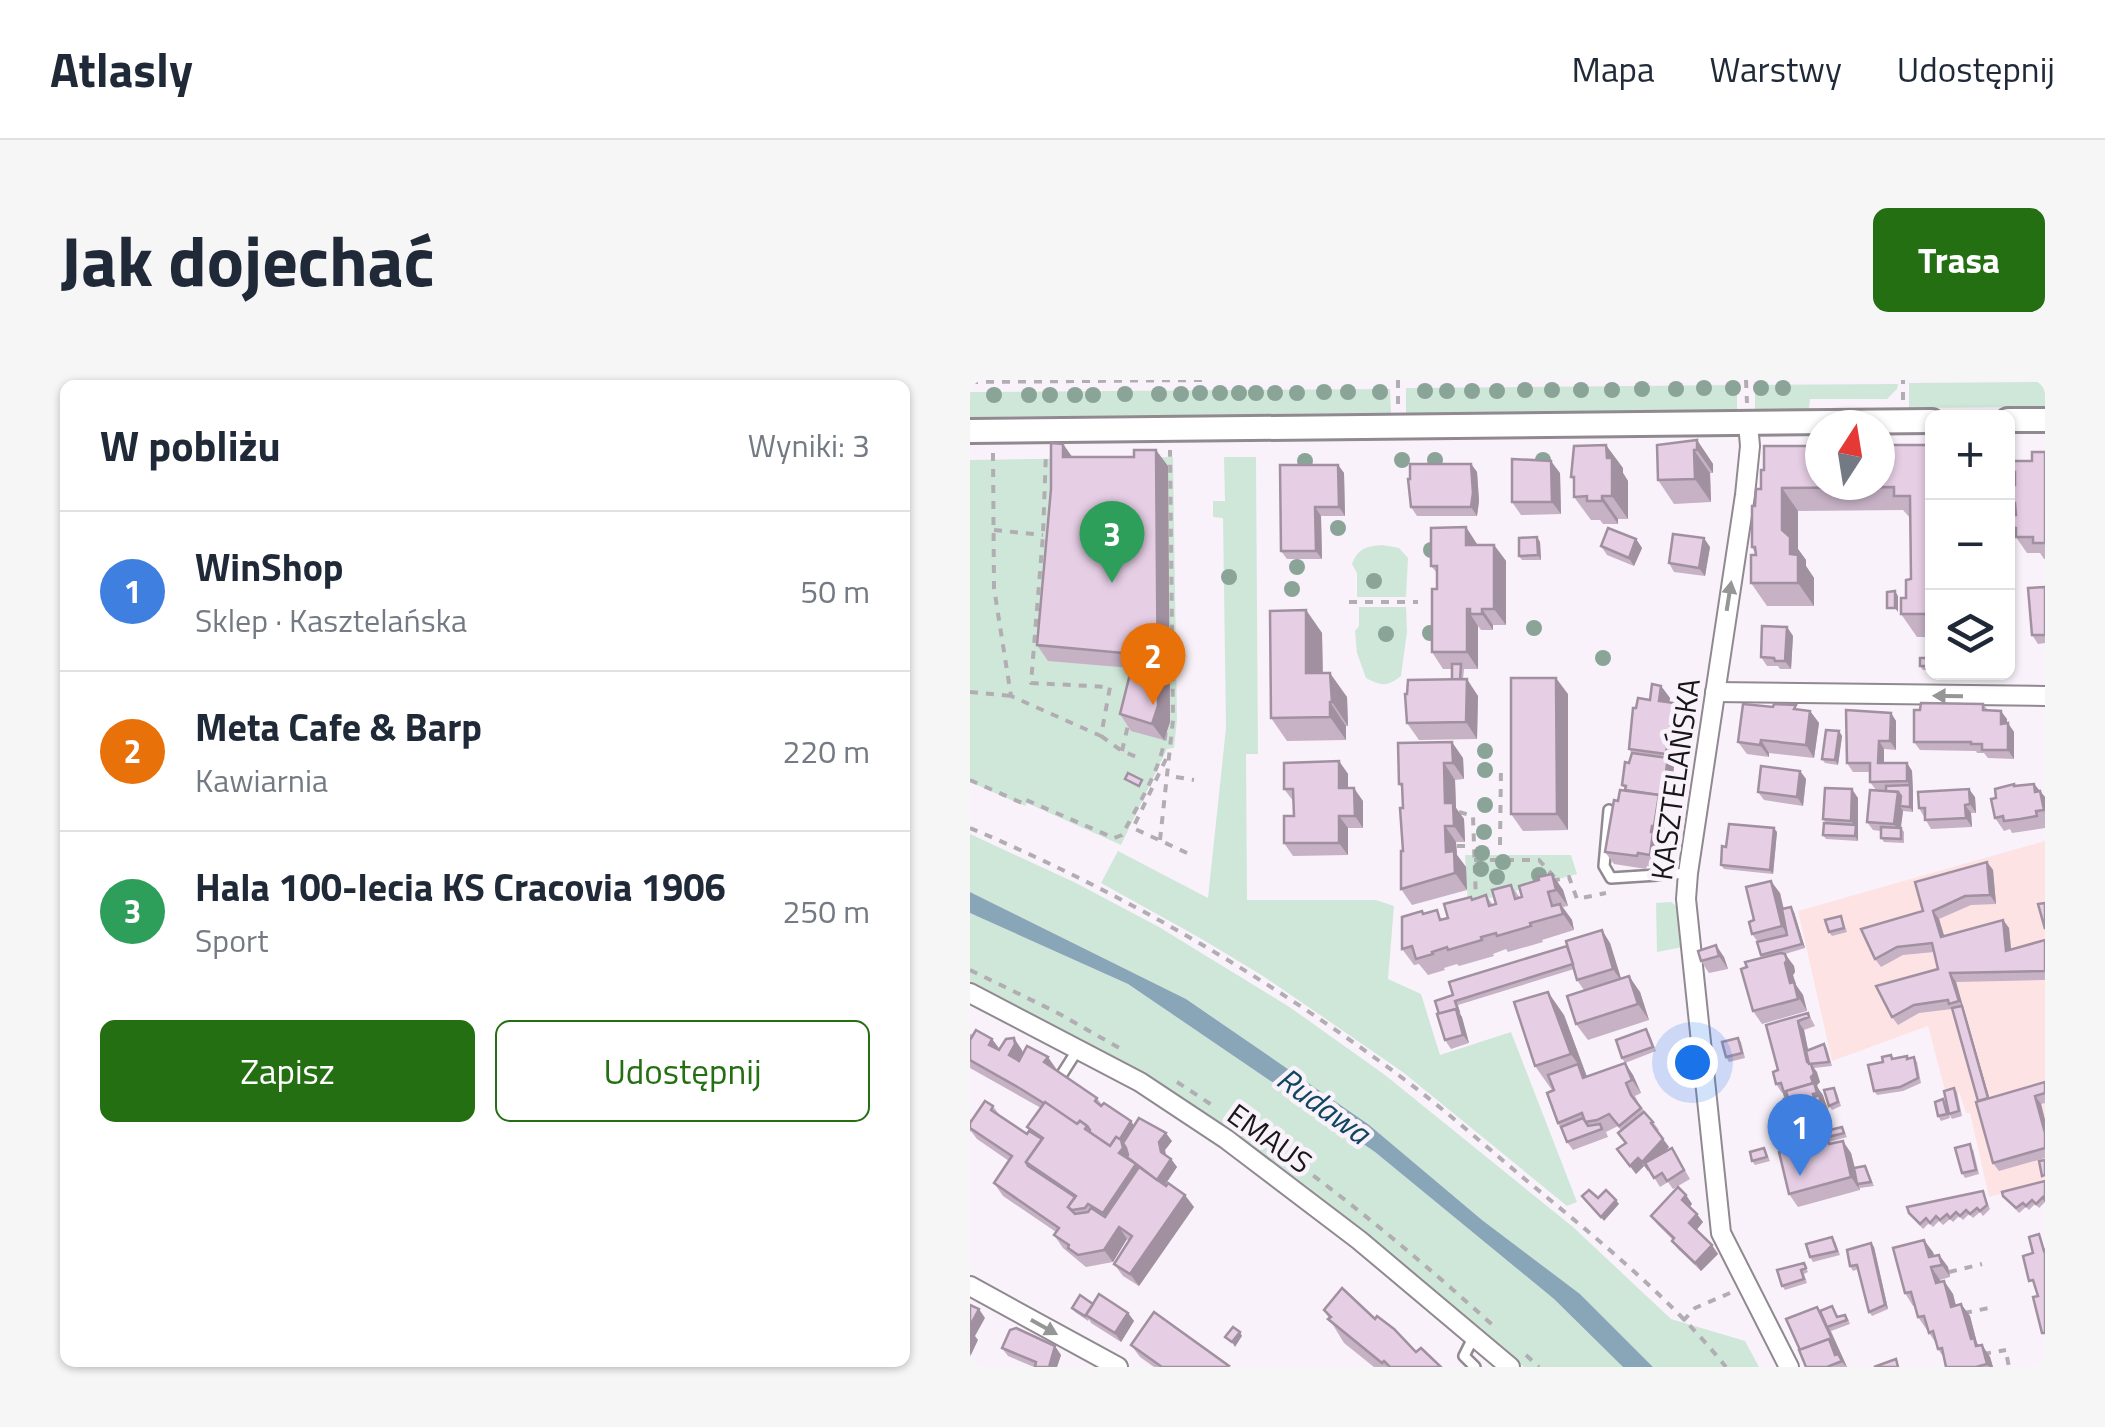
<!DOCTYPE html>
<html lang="pl">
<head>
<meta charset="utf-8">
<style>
  :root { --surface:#fff; --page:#f6f6f7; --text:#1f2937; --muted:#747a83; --line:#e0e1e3; --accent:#246f12 }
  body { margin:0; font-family:"Titillium Web",sans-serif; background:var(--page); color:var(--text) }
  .controls { position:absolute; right:30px; top:30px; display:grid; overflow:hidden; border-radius:15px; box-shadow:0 2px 8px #0004 }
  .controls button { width:90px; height:90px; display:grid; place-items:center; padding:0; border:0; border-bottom:2px solid var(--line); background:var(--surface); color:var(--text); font:50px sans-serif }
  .compass { position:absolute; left:835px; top:30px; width:90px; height:90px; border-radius:50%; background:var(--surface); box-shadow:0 2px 8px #0004; rotate:12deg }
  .you { position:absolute; left:722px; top:682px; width:35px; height:35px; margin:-25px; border:8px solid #fff; border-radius:50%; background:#1a73e8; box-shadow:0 0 0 15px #1a73e833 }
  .badge { display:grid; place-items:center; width:65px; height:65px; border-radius:50%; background:var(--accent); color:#fff; font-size:32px; font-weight:700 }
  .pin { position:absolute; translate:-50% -82px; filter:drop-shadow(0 2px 5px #0008) }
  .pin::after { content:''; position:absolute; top:52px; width:35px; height:30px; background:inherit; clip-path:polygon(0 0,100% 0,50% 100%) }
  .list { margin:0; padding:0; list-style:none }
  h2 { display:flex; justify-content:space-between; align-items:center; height:130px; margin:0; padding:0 40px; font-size:42px }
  h2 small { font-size:32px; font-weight:400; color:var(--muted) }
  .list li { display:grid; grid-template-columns:65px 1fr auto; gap:30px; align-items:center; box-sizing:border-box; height:160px; padding:0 40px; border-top:2px solid var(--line) }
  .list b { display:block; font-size:38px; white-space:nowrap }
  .list p { margin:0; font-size:32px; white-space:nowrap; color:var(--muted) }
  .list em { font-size:32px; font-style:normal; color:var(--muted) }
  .actions { display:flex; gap:20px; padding:30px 40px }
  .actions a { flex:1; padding:22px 0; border:2px solid var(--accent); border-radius:15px; text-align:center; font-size:35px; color:var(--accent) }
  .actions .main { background:var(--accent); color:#fff }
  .icon { flex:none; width:55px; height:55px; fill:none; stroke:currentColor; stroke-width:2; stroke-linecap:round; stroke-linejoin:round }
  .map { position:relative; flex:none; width:1075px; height:987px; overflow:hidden; border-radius:15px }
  header { display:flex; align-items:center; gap:60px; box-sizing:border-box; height:140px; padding:0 50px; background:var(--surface); border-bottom:2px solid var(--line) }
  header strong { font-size:48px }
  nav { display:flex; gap:55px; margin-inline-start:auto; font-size:35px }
  .intro { display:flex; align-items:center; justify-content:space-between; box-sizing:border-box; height:240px; padding:0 60px }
  h1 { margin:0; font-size:70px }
  .button { padding:25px 45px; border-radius:15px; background:var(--accent); color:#fff; font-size:35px; font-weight:700 }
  main { display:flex; gap:60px; padding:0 60px }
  aside { flex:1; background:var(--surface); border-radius:15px; box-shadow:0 2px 8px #0004 }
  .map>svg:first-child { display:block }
  .education { fill:#fee3e4 }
  .green { fill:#cfe7d8 }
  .water { fill:#89a5b8 }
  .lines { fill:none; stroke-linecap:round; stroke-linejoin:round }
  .service-casing { stroke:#908990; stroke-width:14 }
  .minor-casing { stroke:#908990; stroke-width:22 }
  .tertiary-casing { stroke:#908990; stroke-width:28 }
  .path { stroke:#b2adb3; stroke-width:4; stroke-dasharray:8 8; stroke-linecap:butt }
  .service { stroke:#fff; stroke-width:9 }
  .minor { stroke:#fff; stroke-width:18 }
  .tertiary { stroke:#fff; stroke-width:22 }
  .tree { fill:#8ba498 }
  .wall { fill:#c6b1c5 }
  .shaded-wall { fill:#a190a0 }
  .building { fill:#e6cee5; stroke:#a190a0; stroke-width:2.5 }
  .oneway { fill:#979697 }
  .labels { text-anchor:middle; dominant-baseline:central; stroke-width:9; stroke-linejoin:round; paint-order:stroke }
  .street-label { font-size:30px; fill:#181618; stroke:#f9f2fa }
  .water-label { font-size:32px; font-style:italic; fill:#114661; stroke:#f9f2fa }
</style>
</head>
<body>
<header>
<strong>Atlasly</strong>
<nav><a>Mapa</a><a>Warstwy</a><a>Udostępnij</a></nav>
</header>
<div class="intro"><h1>Jak dojechać</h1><a class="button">Trasa</a></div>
<main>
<aside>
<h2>W pobliżu<small>Wyniki: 3</small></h2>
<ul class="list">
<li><span class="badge" style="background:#3f7fe0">1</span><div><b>WinShop</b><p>Sklep · Kasztelańska</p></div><em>50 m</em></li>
<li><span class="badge" style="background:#e8710a">2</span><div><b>Meta Cafe &amp; Barp</b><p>Kawiarnia</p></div><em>220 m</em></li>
<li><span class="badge" style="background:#2e9e5b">3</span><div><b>Hala 100-lecia KS Cracovia 1906</b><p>Sport</p></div><em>250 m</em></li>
</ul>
<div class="actions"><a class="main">Zapisz</a><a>Udostępnij</a></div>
</aside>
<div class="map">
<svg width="1075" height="987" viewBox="0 0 1075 987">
  <rect width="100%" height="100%" fill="#f9f2fa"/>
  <path class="education" d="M1075,461V803L1019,817L1000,733H996L989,712L976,714L958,646L862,681L828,531Z"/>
  <g class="green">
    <path d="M1075,2V27L939,28V3Z"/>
    <path d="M928,4L927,9L917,19H840L839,29H785V5Z"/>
    <path d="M767,5V30L436,34V8Z"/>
    <path d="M420,9L421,33L0,37V12Z"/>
    <path d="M203,77L207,340L204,368L197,369L151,465L57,423L55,426L0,402V80Z"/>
    <path d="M254,77H286L288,374H276L277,520H406L424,526L418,599L451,614L470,675L541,652L607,822L597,826L434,693L353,637L293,596L230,558L131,503L148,471L238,518L256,348L253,138L243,137V121H255Z"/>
    <path d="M413,165L429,168L438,178L436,217H387V193L382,184C388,168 397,166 413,165Z"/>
    <path d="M389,227H436L437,252L431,296C417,307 411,306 396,298L387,273L385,251L389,246Z"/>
    <path d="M0,454L106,503L189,547L321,628L415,695L603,847L701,939L775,961L789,987H683L610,914L512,840L398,744L216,619L0,512Z"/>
    <path d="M495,475H601L607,494L498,524Z"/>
    <path d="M701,522C715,530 712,552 713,567L687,572L686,523Z"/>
    <path d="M0,533L158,604L405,772L584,919L653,987H554L467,917L418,872L262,752L187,702L53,629L0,603Z"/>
  </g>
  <path class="water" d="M0,512L216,619L398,744L512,840L610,914L683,987H653L584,919L405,772L158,604L0,533Z"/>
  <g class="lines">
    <defs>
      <g id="service">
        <path d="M639,430L634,486L641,498L718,493"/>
        <path d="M89,699L108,669"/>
        <path d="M503,958L494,976L505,987"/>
      </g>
      <g id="minor">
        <path d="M778,43L780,66L775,115L718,493L716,519L751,853L819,987"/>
        <path d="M745,312L1075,316"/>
        <path d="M0,613L170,702L256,759L389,860L540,987"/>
        <path d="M0,906L148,987"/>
      </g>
      <g id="tertiary">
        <path d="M1038,40H1075"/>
        <path d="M0,51L962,41"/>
      </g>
    </defs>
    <use href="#service" class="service-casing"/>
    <use href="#minor" class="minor-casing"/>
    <use href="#tertiary" class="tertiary-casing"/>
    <g class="path">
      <path d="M428,0V28"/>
      <path d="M776,0L777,23"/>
      <path d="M0,2L232,0"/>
      <path d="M933,20V0"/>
      <path d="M23,73L24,208L41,316L131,356L140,307L61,303L73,155L76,72"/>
      <path d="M24,150L73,155"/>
      <path d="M379,222H448"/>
      <path d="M0,312L41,316"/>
      <path d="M131,356L152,371L169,378"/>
      <path d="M152,371L159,341"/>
      <path d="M196,379L163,448L217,473"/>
      <path d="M206,397L224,400"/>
      <path d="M0,400L52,423L54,419L144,458L152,455C169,423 194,385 196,348"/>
      <path d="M489,432L503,436L506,522"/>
      <path d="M0,448C152,512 295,596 427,694C472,727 514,765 556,800C626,858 699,916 756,987"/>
      <path d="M190,460L203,340L200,70"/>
      <path d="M530,465L531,387"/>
      <path d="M487,466H502"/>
      <path d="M504,480H569L586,499"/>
      <path d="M582,501L599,497L607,519L636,513"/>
      <path d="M0,590L86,632L151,669"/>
      <path d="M207,702L245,727"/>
      <path d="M265,740C358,802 444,874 527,949"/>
      <path d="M979,892L1012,884"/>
      <path d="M994,933L1024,927"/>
      <path d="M713,941L725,928L760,913"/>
      <path d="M1013,974L1036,970"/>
      <path d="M556,975L569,987"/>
      <path d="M1037,977L1039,987"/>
    </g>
    <use href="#service" class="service"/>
    <use href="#minor" class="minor"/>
    <use href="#tertiary" class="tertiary"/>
  </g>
  <g class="tree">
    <circle cx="734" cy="8" r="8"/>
    <circle cx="763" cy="8" r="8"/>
    <circle cx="791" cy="8" r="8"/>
    <circle cx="813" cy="8" r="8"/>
    <circle cx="672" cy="9" r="8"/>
    <circle cx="706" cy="9" r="8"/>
    <circle cx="555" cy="10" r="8"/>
    <circle cx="582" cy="10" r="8"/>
    <circle cx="611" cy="10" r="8"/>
    <circle cx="642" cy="10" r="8"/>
    <circle cx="455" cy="11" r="8"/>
    <circle cx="477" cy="11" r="8"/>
    <circle cx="502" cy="11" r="8"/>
    <circle cx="527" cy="11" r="8"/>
    <circle cx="354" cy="12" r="8"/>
    <circle cx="378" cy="12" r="8"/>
    <circle cx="410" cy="12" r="8"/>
    <circle cx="230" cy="13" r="8"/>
    <circle cx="250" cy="13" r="8"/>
    <circle cx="269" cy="13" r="8"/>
    <circle cx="286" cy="13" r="8"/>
    <circle cx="305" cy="13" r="8"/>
    <circle cx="327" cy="13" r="8"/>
    <circle cx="155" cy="14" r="8"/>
    <circle cx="189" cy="14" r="8"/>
    <circle cx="211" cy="14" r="8"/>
    <circle cx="24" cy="15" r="8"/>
    <circle cx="59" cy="15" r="8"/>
    <circle cx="80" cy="15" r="8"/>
    <circle cx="105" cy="15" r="8"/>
    <circle cx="123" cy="15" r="8"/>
    <circle cx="432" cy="80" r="8"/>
    <circle cx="465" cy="80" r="8"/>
    <circle cx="573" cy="80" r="8"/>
    <circle cx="335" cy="81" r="8"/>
    <circle cx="368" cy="148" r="8"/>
    <circle cx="461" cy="170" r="8"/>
    <circle cx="327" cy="187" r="8"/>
    <circle cx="259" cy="197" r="8"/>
    <circle cx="404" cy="201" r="8"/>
    <circle cx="322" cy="209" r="8"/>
    <circle cx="564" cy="248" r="8"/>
    <circle cx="460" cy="253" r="8"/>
    <circle cx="416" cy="254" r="8"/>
    <circle cx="633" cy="278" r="8"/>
    <circle cx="515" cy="371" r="8"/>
    <circle cx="515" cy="390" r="8"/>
    <circle cx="515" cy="425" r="8"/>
    <circle cx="514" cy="452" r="8"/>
    <circle cx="512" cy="473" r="8"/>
    <circle cx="533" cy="482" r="8"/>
    <circle cx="511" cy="489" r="8"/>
    <circle cx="569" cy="495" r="8"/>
    <circle cx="527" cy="497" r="8"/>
  </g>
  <g class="wall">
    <path d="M727,60L743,84V93H740L741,122L704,124L688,100Z"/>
    <path d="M93,64L102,77L198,86L200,342L194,360L161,351L150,334L161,288L78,281L67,265Z"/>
    <path d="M962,65V257H947L931,234L941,199V139L933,130L828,131V169L836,180V186L844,198V226H797L781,203L786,175L782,167L786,109L850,105Z"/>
    <path d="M1075,72V179H1074L1070,173H1057L1046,157V153L1042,147L1046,135V128L1042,123L1045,98L1041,93Z"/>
    <path d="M501,84L507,92L509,121L507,136H447L441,127Z"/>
    <path d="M368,85L374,93L375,136H351L352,179H317L311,171Z"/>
    <path d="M653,88V93L658,101V139H648V144H633L630,140H621L604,117V100L601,97Z"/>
    <path d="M590,93L591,134L551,135L542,122Z"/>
    <path d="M496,147L507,165H524L536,181V245H523V250H511L508,246V289H494L493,300L508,316L507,359L449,360L437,343L482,300V289H473L462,272L467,193L461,186Z"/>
    <path d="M567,157L570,162L571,180H552L549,176Z"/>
    <path d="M666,159L672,168L664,186L637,175L631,166Z"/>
    <path d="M740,167L735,196L704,192L699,183Z"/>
    <path d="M1075,207V263L1068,264L1062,255Z"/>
    <path d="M336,230L352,253L353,293L377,317L378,346H376V360L317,361L301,338Z"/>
    <path d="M817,247L823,256L821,289H810L808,286H797L791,277Z"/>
    <path d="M962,278V290H953L950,286Z"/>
    <path d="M691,306L700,318L699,322L704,323L712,335L693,459L690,458V462L692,466L689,488L677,486L676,489L644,484L635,472L648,421L655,409L652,405L662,373L659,369L666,328L680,320Z"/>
    <path d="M598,314V450L553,451L541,434Z"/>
    <path d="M1013,324L1018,330L1037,339V343L1044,352V379L1018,378L1014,373H1007L1006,371L950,370L944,362Z"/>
    <path d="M828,329L840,331L849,343L844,378L799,373V377L777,374L768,362Z"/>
    <path d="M921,333L926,341V370L914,369V383H937L942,391L943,432L933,431L931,448L934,452V463L914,462L911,458V451L903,450L897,442L906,410L900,402V392H883L877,383Z"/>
    <path d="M869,351L872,356L868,385L855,383L852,379Z"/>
    <path d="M428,363L493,378L494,399L485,400L486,428L494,439L495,462H486L487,475L496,487L497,510L442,525L431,509L433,471L432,408L429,404Z"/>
    <path d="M369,381L378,394V408L393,421V448H378V475L323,476L314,463L324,436V422L314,409Z"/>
    <path d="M830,391L836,399L833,426L794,420L788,412Z"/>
    <path d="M1064,404L1075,417V448L1042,453L1040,449L1034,451L1025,438L1026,418L1045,406Z"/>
    <path d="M1005,417L1006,433H1001L1002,447L961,449L949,428Z"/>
    <path d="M888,418V461L856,459L853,455L856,443L853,439Z"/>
    <path d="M807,452L803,494L754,489L751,485L756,467Z"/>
    <path d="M1017,482L1023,490L1026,524L1001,525L969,539L974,556L1033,540L1039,548L1041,569L1075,560V600L986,602L1019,718L1075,702V723L1071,724L1075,740V778L1029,791L1023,783L1008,721L982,629L949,633L928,645L922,637L968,589L964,572L933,575L911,587L905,579L953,531Z"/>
    <path d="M582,494L593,510L598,526L593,527L602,540L604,550L572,560L573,562L538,572L536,569L523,574L524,576L489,586L487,584L474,588L475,590L458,595L449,584L444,585L432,569L452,531L454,533L474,539L478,538L503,519L516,515L523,525L526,524L541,505L550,518L552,517L569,500Z"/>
    <path d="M810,513L814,529L824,532L835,568L815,574L824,586L825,592L823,595L826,605L833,615L837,631L792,644L783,631L777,587L792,578L788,562L782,554L784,540Z"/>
    <path d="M871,536L877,552L862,556L859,552Z"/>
    <path d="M640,563L651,598L670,612L679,640L618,660L606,644L614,610L607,600L604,589L488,625L499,663L481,669L475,660L465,621Z"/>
    <path d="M728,571L754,577L758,589L739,593L731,581Z"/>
    <path d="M838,633L845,646L834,650L838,670L854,664L857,668L862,686L844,688L850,702L847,705L848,708L858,728L859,734H857L861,747L833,755L818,734L817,719L814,712L812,713L806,704L808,690L796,645Z"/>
    <path d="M594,635L617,697L655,683L663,695L671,713L665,716L669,724L683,742L689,750L687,751L699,767L694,772L702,768L720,799L703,809L698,802L690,807L679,789L678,791L674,786L666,794L647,769L655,763L651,751L648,746L636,752L638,757L603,770L597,762L588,743L583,709L582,710L565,686Z"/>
    <path d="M679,653L686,671L655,683L652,678Z"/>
    <path d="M0,654L22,659L30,670L44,658L53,674L78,677L86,691L127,718L132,725L164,746L202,761L195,770L196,776L201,779L207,787L195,805L224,827L169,906L153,896L144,884L159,861L157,859L143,882L116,887L93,868L84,855L86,852L33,816L24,803L39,781L7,759L1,751L0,752V739L2,741L23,726L31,737L57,754L60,751L57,747L71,728L0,688Z"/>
    <path d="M768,658L771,662L775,678L759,682L756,677Z"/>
    <path d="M921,675L923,679L944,677L947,682L951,703L933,711L907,715L904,711L913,682Z"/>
    <path d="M864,708L867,713L871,726L862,730L859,726Z"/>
    <path d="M984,708L987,712L992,736L982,739L979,734Z"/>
    <path d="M973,719L976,724L980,738L971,741L968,736Z"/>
    <path d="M872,747L877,757L859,762L881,773L885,788L895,786L904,806L890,808L889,806L890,810L828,827L819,814L836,763L841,769L846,768L842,761Z"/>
    <path d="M794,768L800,781L785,785L782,781Z"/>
    <path d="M1003,769L1009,794L995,798L992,793Z"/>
    <path d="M1075,801V822L1069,828L1065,824L1059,830L1056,827L1049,833L1033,816Z"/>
    <path d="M1013,811L1020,829L1013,836L1010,832L1003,838L999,834L993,840L989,836L983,842L980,839L973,845L969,841L963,847L959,843L953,849L942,837Z"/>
    <path d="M716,815L722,824L719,827L733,842L726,850L748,874L731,891L708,869L702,861L703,860L687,844L681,836Z"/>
    <path d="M865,861L870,875L843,882L840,877Z"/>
    <path d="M901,863L904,867L918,929L902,936L899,932L888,889L883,891L880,886Z"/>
    <path d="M963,872L964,876L969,875L978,887L980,897L970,900L971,902L974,901L983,914L986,925L991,924L1000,936L1007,963L1009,966L1012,965L1020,977L1023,987H976L974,978L968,969L966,963L948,937L945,925L943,926L935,913Z"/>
    <path d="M834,883L838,892L834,894L837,903L815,910L812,906Z"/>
    <path d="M123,924L158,933L164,941L151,962L121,943L119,939L118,941L105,932L102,928Z"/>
    <path d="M862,926L868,937L878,939L880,944L861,951L877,987H836L850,931Z"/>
    <path d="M354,930L405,939L446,972L471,987H404L374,963Z"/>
    <path d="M161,965L260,987H184L170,977Z"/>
    <path d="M32,968L91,975L87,987H64L38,976Z"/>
  </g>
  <g class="shaded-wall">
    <path d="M727,60L743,84V93L727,70Z"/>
    <path d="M93,64L105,81L93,77Z"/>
    <path d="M636,65L653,88V93L658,101V139L642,116Z"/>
    <path d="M186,70L198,86L200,342L194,360L182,344Z"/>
    <path d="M724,70L740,93L741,122L725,99Z"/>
    <path d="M581,81L590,93L591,134L582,122Z"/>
    <path d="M501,84L507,92L509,121L507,136L501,127Z"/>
    <path d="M368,85L374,93L375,136L369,127Z"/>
    <path d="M812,108L828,131V169L836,180V186L844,198V226L828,203L812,150Z"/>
    <path d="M632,116L648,139V144L632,121Z"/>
    <path d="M345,127L351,136L352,179L346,171Z"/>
    <path d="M496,147L507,164V181L496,165Z"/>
    <path d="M567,157L570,162L571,180L568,175Z"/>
    <path d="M734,158L740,167L735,196L729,188Z"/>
    <path d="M666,159L672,168L664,186L659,178Z"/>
    <path d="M524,165L536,181V245L524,229Z"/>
    <path d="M925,211L928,216V232L925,228Z"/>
    <path d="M497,229L508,246V289L497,272Z"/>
    <path d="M512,229L523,245V250L512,234Z"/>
    <path d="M336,230L352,253L353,316L336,293Z"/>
    <path d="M817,247L823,256L821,289L815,281Z"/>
    <path d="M360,293L377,317L378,346L362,322Z"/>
    <path d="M586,298L598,314V450L587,434Z"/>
    <path d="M497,299L508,316L507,359L496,342Z"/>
    <path d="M691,306L700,318L698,333L689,321Z"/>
    <path d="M360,322L376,346V360L360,337Z"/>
    <path d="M704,323L712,335L704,387L696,374Z"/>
    <path d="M840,331L849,343L844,378L836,365Z"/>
    <path d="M1031,331L1037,339V352L1031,344Z"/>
    <path d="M921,333L926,341V370L920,361Z"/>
    <path d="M1038,343L1044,352V379L1038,370Z"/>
    <path d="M869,351L872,356L868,385L865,380Z"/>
    <path d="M791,360L799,373V377L790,365Z"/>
    <path d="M909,361L914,369V391L908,383Z"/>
    <path d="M482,362L493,378L494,399L483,383Z"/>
    <path d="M698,378L704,387L693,459L684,446L689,415Z"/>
    <path d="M369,381L378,394V420L369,408Z"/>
    <path d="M474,383L485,400L486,428L494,439L495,462L484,446L475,423Z"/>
    <path d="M937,383L942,391L943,410L937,401Z"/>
    <path d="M830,391L836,399L833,426L827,417Z"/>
    <path d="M1064,404L1075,417V431L1065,412Z"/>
    <path d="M940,405L943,410V432L940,427Z"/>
    <path d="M384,408L393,421V448L385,436Z"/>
    <path d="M882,409L888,418V461L885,456L886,448L881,441Z"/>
    <path d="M999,409L1005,417L1006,433L1000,424Z"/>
    <path d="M928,412L934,420L930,426L933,431L930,452L924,444Z"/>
    <path d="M995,425L1001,433L1002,447L996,438Z"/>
    <path d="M369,436L378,448V475L369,463Z"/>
    <path d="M475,446L486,462L487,475L496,487L497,510L485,493L476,472Z"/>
    <path d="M682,446L690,458V462L692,466L689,488L680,475Z"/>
    <path d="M804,448L807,452L803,494L800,490Z"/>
    <path d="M1017,482L1023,490L1026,524L1020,515Z"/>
    <path d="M582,494L593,510L598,526L586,510Z"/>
    <path d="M801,501L810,513L820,559L812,546Z"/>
    <path d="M590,524L602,540L604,550L593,534Z"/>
    <path d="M821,527L824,532L835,568L832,564Z"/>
    <path d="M963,531L969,539L977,565L971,557Z"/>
    <path d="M1033,540L1039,548L1042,579L1036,571Z"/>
    <path d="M632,550L640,563L652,602L643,589Z"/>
    <path d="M746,565L754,577L758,589L749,576Z"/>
    <path d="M815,574L824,586L825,592L823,595L826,605L833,615L837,631L820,603L815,583Z"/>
    <path d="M980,593L986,602L1022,727L1019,723L992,626L989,621Z"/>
    <path d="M659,596L670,612L679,640L668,624Z"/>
    <path d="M578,612L594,635L617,697L613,698L608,684L601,674Z"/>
    <path d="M486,629L492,637L499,663L493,655Z"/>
    <path d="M828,641L834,650L841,684L847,692L850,702L847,705L848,708L853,715L859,734L844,708Z"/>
    <path d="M44,658L52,670L54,676L47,688L39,675Z"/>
    <path d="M22,659L31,671L19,665Z"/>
    <path d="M78,677L87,690L82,695L74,682Z"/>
    <path d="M655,683L663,695L671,713L662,700Z"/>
    <path d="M1065,716L1071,724L1075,740V753Z"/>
    <path d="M846,723L852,731L850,725L859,737L861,747Z"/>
    <path d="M161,741L170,754L164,784L142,770Z"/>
    <path d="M196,753L202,761L195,770L197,781L191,772L189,762Z"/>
    <path d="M693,759L699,767L678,791L672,782Z"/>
    <path d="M873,761L881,773L890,810L881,797Z"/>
    <path d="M668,778L674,786L666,794L660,786Z"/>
    <path d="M201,779L207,787L192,809L186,801Z"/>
    <path d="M166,784L177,800L144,849L133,833Z"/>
    <path d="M215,815L224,827L169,906L160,894Z"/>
    <path d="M716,815L722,824L718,829L712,820Z"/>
    <path d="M646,820L649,824L634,841L631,837Z"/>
    <path d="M727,834L733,842L725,852L719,843Z"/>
    <path d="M149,847L157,859L143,882L134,870Z"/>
    <path d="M954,860L963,872L967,886L959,877Z"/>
    <path d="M901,863L904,867L918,929L915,925Z"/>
    <path d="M742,865L748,874L731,891L725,883Z"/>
    <path d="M969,875L978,887L980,897L972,885Z"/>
    <path d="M961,887L970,900L974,916L966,903Z"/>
    <path d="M974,901L983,914L989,939L981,927Z"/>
    <path d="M991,924L1000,936L1007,963L1012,971L1014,979L1001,959Z"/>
    <path d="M847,927L853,935L877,987L865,975Z"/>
    <path d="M9,929L15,938L5,956L8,960L0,977V946Z"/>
    <path d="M158,933L164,941L151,962L145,953Z"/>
    <path d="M270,952L272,956L265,967L262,962Z"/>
    <path d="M1012,965L1020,977L1023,987H1019L1017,984Z"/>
    <path d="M85,966L91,975L87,987H79Z"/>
  </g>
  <g class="building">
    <path d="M727,60V70H724L725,99L688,100L687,65Z"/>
    <path d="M81,63L93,64V77H164V70H186L188,326L182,344L150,334L165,274L67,265L81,109Z"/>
    <path d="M636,65L637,78H642V116H632V121H617V116L604,117V97H601L604,66Z"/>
    <path d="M910,65H962V234H931V218H936V200L941,199L940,116H924V107L812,108V150L820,157V174L828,175V203H781V175H786L785,167H782V126H785L786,109H791V90H794V66H850V105H910Z"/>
    <path d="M1062,72H1075V163H1063V157H1046V148L1042,147V135H1046L1045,123H1042V105H1045V92L1041,93V81H1062Z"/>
    <path d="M542,79L581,81L582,122H542Z"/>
    <path d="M440,84H501L503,113L501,127H441L438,99H440Z"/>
    <path d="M310,85H368L369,127H345L346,171H311Z"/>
    <path d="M496,147V165H524V229H512V234H500V229H497V272H462V209H467V186H461V148Z"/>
    <path d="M638,148L666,159L659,178L631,166Z"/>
    <path d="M703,154L734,158L729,188L699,183Z"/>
    <path d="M567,157L568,175L549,176V158Z"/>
    <path d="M1075,207V255H1062L1058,208Z"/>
    <path d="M925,211V228H917V212Z"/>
    <path d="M336,230V293H360L362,322H360V337L301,338L300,231Z"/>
    <path d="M792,246L817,247L815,281H805L804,278L791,277Z"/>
    <rect x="950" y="278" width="12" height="8"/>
    <path d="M482,284H491L490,300H482Z"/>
    <path d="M541,298H586L587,434H541Z"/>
    <path d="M497,299L496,342L437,343L435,314H437L438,300Z"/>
    <path d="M682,304L691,306L689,321L704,323L696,374L659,369L663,328H666L668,318L680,320Z"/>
    <path d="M951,323L1013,324V330L1031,331V344L1038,343V370H1012V364H1001V362H944V330H950Z"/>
    <path d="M773,324L803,327L804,324L826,325L824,329L840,331L836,365L791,360L790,365L768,362Z"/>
    <path d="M876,330L921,333L920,361H909L908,383H937V401L900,402V383H877Z"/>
    <path d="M856,350L869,351L865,380L852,379Z"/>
    <path d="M482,362L483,383H474L475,423H483L484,446H475L476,472L484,471L485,493L431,509V471H433L430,428H433L432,404H429L428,363Z"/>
    <path d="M662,373L698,378L692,419L689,415L655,410L656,406L652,405L655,382L659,383Z"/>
    <path d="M369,381V408H384L385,436H369V463H314V436H324L323,409H314V383Z"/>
    <path d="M791,386L830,391L827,417L788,412Z"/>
    <path d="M158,393L172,400L169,406L155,399Z"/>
    <path d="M1044,404V406L1064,404L1065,412L1070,411L1074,430L1066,431L1067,436L1050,439L1034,441L1033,436L1025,438L1021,419L1026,418L1025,409Z"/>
    <path d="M940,405V427L930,426L931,416L928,412L916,411V406Z"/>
    <path d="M855,408L882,409L881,441L853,439Z"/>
    <path d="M999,409L1000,424L995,425L996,438L955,440V428H949L948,412Z"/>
    <path d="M650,410L689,415L684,446H682L681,452L683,453L680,475L668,473L667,476L635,472L644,420L648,421Z"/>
    <path d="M900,410L928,412L924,444L897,442Z"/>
    <path d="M854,443L886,445L885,456L853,455Z"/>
    <path d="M759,444L804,448L800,490L751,485L752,466L756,467Z"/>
    <path d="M911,447L931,448V459L911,458Z"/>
    <path d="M1017,482L1020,515L995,516L963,531L971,557L1033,540L1036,571L1075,560V591L980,593L989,621L979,624L978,620L944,625L922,637L906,606L968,589L962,563L927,567L905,579L891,549L953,531L945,502Z"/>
    <path d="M582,494L586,510L578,512L582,526L590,524L593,534L560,543L561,546L527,556L526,553L511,557L512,560L478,570L477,567L462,572L463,574L446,579L442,566L432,569V537L452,531L453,534L467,530L470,540L478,538L474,524L501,517L502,520L516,515L519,526L526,524L522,510L541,505L545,519L552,517L549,506L569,500L568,497Z"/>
    <path d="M801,501L812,546L782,554L779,542L784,540L776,507Z"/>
    <path d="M1075,523V549L1068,524Z"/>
    <path d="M821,527L832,564L791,575L787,562L817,555L812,529Z"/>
    <path d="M871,536L874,548L859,552L855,540Z"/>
    <path d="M632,550L643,589L607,600L596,561Z"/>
    <path d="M746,565L749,576L731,581L728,571Z"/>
    <path d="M597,566L603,584L485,621L489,633L486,629L469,634L465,621L483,615L479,602Z"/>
    <path d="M811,573L815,574L817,580L815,583L820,603L824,602L828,619L783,631L771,589L777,587L775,582Z"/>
    <path d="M659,596L668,624L606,644L597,616Z"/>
    <path d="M578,612L601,674L565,686L544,622Z"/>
    <path d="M992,626L1018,718L1008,721L982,628Z"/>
    <path d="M486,629L493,655L475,660L467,634Z"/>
    <path d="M838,633L839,637L828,641L837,682L841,684L844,694L841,697L843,703L816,711L817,715L815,716L811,703L806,704L803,692L808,690L796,645Z"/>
    <path d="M676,649L683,667L652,678L646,660Z"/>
    <path d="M6,650L22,659L19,665L29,670L36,659L44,658L45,664L39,675L49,681L57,666L78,677L74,682L127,718L125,721L131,726L134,723L161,741L150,759L146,757L140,766L119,752L120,750L117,746L110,741L107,744L51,709L0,680V660Z"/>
    <path d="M768,658L772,673L756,677L752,662Z"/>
    <path d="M854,664L859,682L839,684L836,671Z"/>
    <path d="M921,675L922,679L937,676V679L944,677L948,698L930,707L904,711L898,685L913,682L912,677Z"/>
    <path d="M655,683L662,700L656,703L661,715L671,728L649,746L639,734L627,740L615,742L612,733L588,743L577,713L584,710L578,695L608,684L613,698Z"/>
    <path d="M1075,702V713L1065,716L1075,753V768L1023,783L1006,722Z"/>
    <path d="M844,703L847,713L843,714L844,717L849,715L851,721L846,723V726L850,725L852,734L824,742L822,733L818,734L814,719L818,718L816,711Z"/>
    <path d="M864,708L868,722L859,726L854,710Z"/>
    <path d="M984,708L989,731L979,734L974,711Z"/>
    <path d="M973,719L977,734L968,736L965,722Z"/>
    <path d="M15,721L23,726L21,730L57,754L59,751L72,759L56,782L58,786L105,817L98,827L105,834L118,832L121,828L135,837L169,787L196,806L198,803L215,815L160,894L144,884L162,856L149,847L134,870L108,875L98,868L99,865L84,855L89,848L24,803L42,776L0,748V743Z"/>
    <path d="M75,722L107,744L110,741L117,746L115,749L140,766L146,757L151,760L153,768L149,773L166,784L133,833L118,824L115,828L102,830L98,827L106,816L56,782L73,758L57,747Z"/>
    <path d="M674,732L683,742L681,743L693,759L672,782L668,778L660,786L647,769L656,763L648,753Z"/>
    <path d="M169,738L196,753L189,762L191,772L201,779L187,800L157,777L158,775L156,768L153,763Z"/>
    <path d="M613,738L618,746L630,744L632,749L597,762L591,747Z"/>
    <path d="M872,747L874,753L842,761L840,755Z"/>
    <path d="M858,761L859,764L873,761L881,797L819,814L809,772L836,763L838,770L846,768L845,765Z"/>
    <path d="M1000,764L1006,790L992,793L985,768Z"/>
    <path d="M702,768L714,790L697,801L692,793L684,798L675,783Z"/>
    <path d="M794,768L797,777L782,781L780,772Z"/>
    <path d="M1075,780V795L1072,796L1069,781Z"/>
    <path d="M895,786L901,802L887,804L884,788Z"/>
    <path d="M1075,801V820L1073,817L1066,824L1062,820L1056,826L1053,823L1046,828L1033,816L1032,812Z"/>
    <path d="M708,807L716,815L712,820L727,834L719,843L742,865L725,883L702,861L704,858L681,836Z"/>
    <path d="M619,810L628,818L636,810L646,820L631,837L612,816Z"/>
    <path d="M1013,811L1017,825L1010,831L1007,828L1000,834L996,830L990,836L986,832L980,838L977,834L970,840L966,836L960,843L956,838L950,844L939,833L937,827Z"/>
    <path d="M1069,854L1074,871L1075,870V953H1072L1063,917L1068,916L1063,900L1059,901L1053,876L1063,873L1059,857Z"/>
    <path d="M862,857L867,871L840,877L836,864Z"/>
    <path d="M954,860L959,877L969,875L972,885L961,887L966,903L974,901L981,927L991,924L1001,959L1004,958L1006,966L1012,965L1017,984L1006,987H976L972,968L968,969L963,951L959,953L954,936L948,937L941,912L935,913L923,868Z"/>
    <path d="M901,863L915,925L899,932L887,885L880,886L877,870Z"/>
    <path d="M834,883L836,888L831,890L834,899L812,906L807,890Z"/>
    <path d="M372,908L405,939L407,936L424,949L446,972L451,968L471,987H420L414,981L412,983L358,939L361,937L354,930Z"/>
    <path d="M129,914L158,933L145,953L116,935Z"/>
    <path d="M110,915L123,924L115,936L102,928Z"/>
    <path d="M0,925L9,929L0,946Z"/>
    <path d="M862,926L867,937L875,935L877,940L857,947L850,931Z"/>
    <path d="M847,927L869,974L859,959L830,970L816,939Z"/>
    <path d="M184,932L259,986L258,987H192L161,965Z"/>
    <path d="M263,947L270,952L262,962L255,957Z"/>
    <path d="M46,948L85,966L79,987H65L66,982L32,968L40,950Z"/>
    <path d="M859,959L865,975L868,974L872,981L857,987H836L829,970Z"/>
    <path d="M926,979L928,987H904Z"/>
  </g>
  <defs><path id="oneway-solid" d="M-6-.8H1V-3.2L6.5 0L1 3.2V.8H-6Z" transform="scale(2.5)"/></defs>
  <g class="oneway">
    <use href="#oneway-solid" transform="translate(759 216) rotate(-81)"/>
    <use href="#oneway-solid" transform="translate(978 316) rotate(-179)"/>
    <use href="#oneway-solid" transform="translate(74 947) rotate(29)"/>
  </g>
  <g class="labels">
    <g class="street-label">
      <text transform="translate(705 399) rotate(-82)">KASZTELAŃSKA</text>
      <text transform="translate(300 758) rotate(36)">EMAUS</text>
    </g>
    <g class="water-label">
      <text transform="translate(354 725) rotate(36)">Rudawa</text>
    </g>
  </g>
</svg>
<div class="controls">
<button>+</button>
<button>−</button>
<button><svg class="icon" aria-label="layers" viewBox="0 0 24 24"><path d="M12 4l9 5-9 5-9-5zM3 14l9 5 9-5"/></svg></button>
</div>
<svg class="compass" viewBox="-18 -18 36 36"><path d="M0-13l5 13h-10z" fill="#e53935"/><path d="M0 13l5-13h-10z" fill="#747a83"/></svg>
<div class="you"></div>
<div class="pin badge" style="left:830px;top:796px;background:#3f7fe0">1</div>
<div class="pin badge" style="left:183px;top:325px;background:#e8710a">2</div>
<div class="pin badge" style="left:142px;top:203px;background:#2e9e5b">3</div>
</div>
</main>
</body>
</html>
